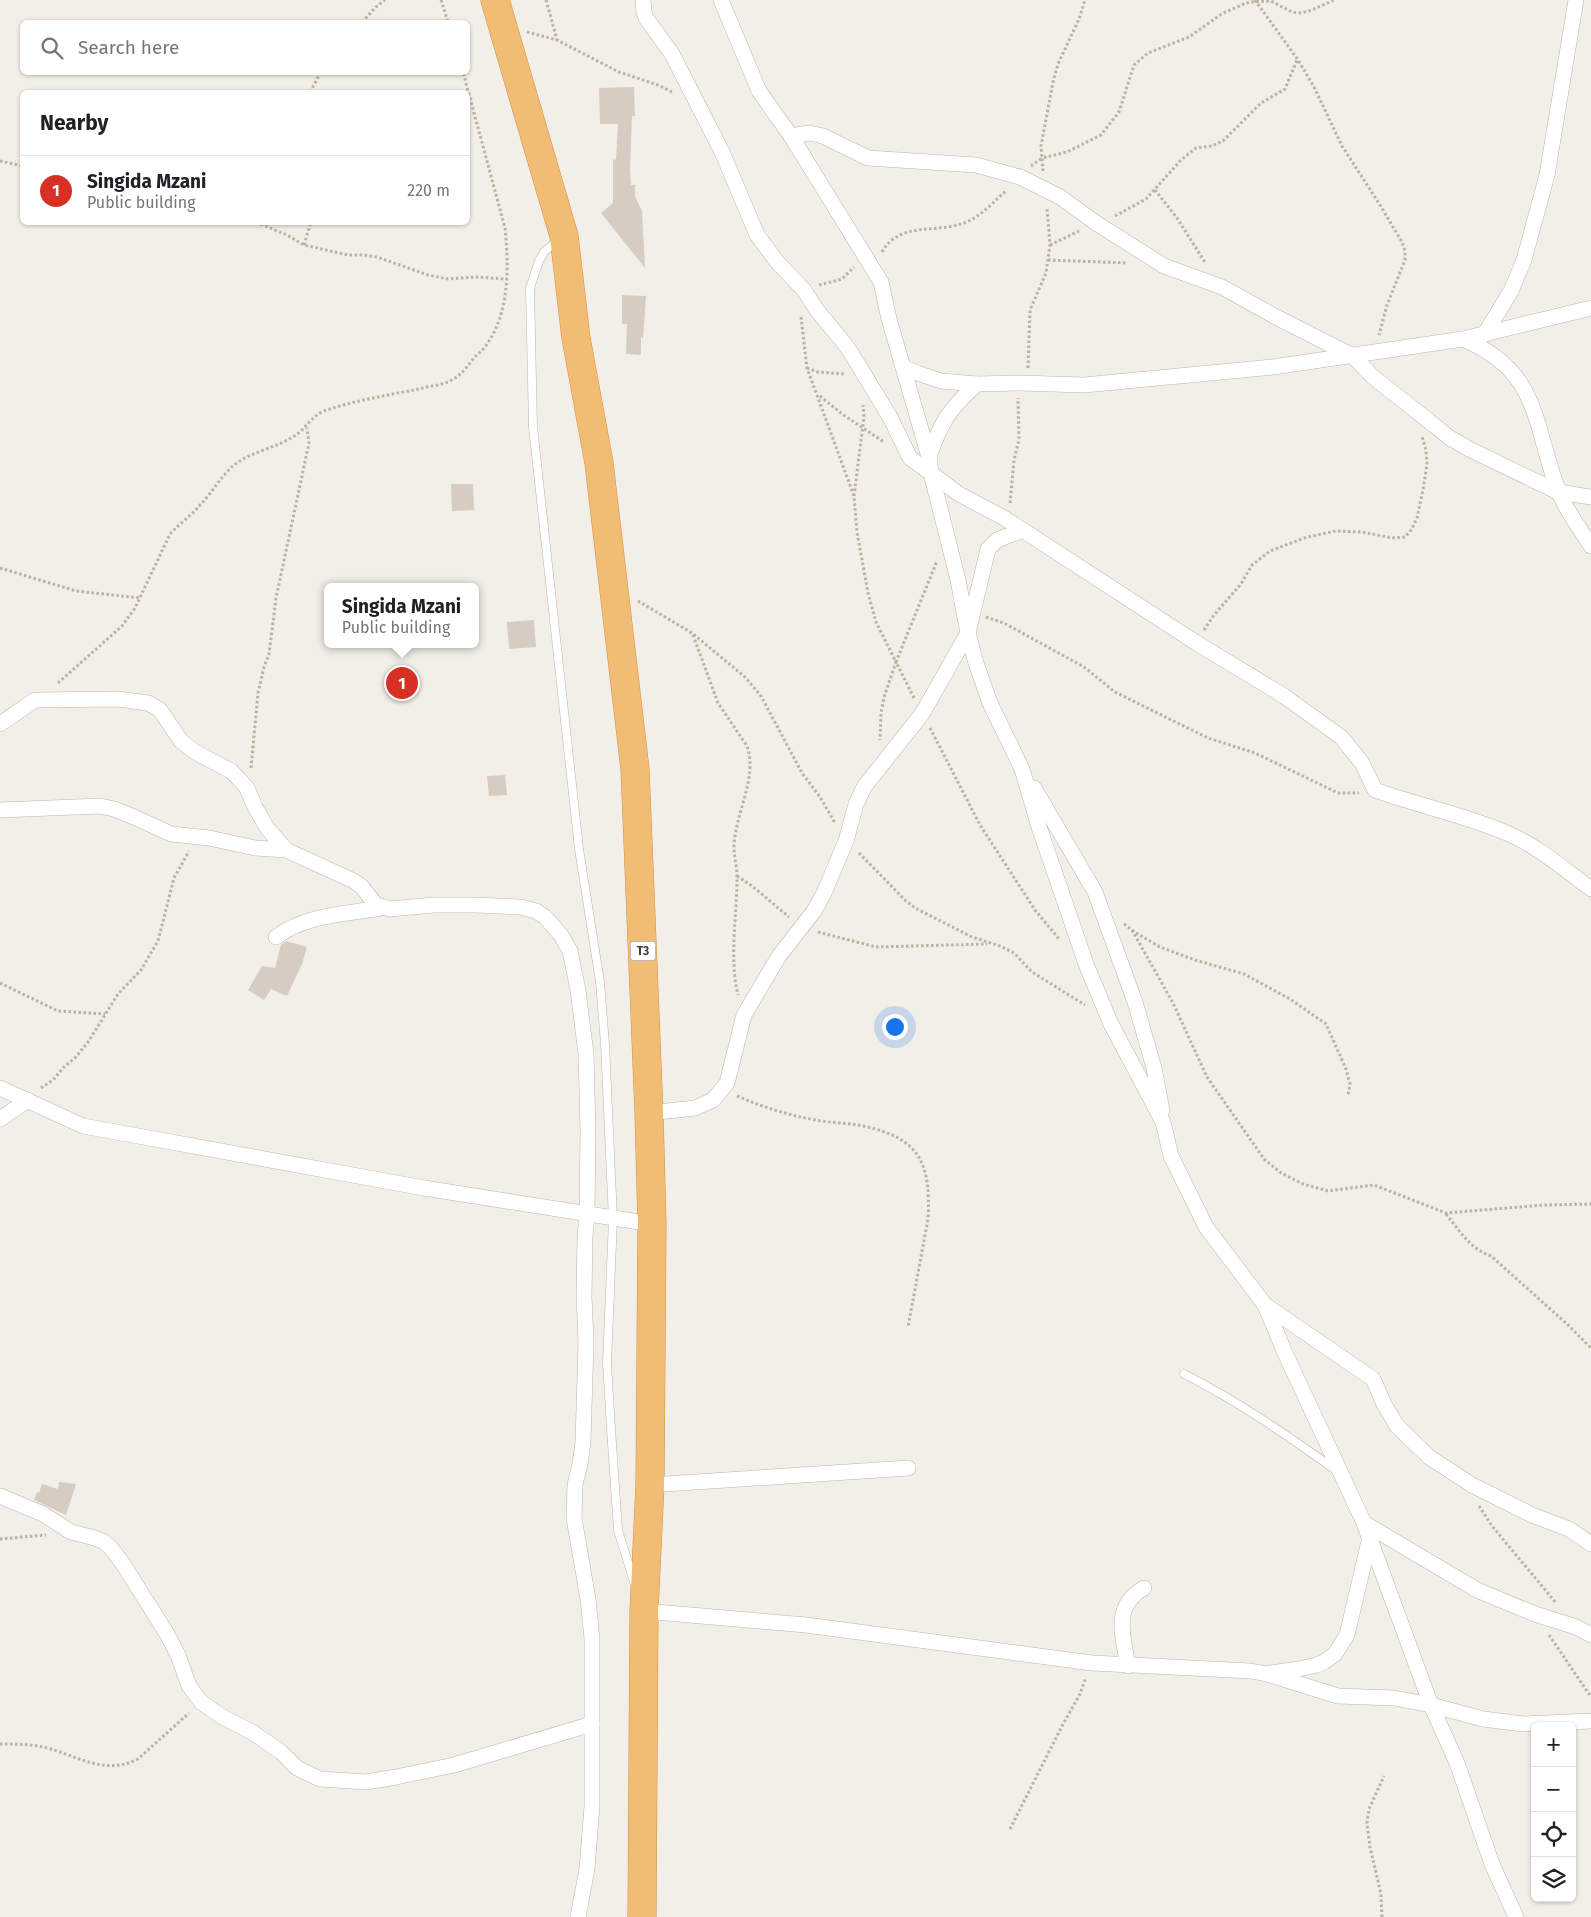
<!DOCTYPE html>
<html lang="en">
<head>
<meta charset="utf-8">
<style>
  :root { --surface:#fff; --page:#f2f2f2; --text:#202124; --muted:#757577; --line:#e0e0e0; --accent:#d93025 }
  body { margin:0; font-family:"Fira Sans",sans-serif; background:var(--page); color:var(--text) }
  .controls { position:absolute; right:15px; bottom:15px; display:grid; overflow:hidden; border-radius:8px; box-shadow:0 1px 4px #0004 }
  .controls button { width:45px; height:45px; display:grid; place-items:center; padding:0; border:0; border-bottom:1px solid var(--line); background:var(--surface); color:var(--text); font:25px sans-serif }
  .you { position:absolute; left:894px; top:1026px; width:18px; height:18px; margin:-12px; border:4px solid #fff; border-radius:50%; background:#1a73e8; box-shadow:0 0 0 8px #1a73e833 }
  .badge { display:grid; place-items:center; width:32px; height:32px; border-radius:50%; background:var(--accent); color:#fff; font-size:16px; font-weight:700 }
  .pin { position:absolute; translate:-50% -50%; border:2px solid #fff; box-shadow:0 1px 5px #0006 }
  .popup { position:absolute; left:324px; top:583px; width:155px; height:65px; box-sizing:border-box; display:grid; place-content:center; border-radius:8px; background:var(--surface); filter:drop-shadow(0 1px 4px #0005); font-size:16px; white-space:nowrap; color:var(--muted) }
  .popup b { font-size:19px; color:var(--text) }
  .popup::after { content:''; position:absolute; left:50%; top:100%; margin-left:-10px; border:10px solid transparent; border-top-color:var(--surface) }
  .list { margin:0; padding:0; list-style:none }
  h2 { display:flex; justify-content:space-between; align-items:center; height:65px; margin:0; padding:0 20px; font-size:21px }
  h2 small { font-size:16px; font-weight:400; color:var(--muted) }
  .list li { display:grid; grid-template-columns:32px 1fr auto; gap:15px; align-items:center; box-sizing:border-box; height:70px; padding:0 20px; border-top:1px solid var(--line) }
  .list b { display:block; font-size:19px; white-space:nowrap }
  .list p { margin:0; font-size:16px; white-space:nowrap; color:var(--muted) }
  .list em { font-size:16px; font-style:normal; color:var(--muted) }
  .icon { flex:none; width:28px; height:28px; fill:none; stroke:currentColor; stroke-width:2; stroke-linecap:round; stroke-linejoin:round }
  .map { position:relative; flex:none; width:1591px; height:1917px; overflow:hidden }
  .search { position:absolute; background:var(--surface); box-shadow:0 1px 4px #0004; left:20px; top:20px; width:450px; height:55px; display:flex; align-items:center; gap:12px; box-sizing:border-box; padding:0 18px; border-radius:8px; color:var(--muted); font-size:19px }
  .panel { position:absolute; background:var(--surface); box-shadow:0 1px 4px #0004; left:20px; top:90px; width:450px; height:135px; border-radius:8px }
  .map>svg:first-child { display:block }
  .building { fill:#d6ccc1 }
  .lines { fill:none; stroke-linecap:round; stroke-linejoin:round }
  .lane-casing { stroke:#bdb5ab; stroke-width:9 }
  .street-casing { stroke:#bdb5ab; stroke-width:16 }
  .highway-casing { stroke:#cf9145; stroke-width:29 }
  .path { stroke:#beb09e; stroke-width:3; stroke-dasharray:2.5 2.5; stroke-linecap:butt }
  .lane { stroke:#fff; stroke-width:8 }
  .street { stroke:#fff; stroke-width:15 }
  .highway { stroke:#f1bd74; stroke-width:28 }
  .labels { text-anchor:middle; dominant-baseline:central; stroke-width:5; stroke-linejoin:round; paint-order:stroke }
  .shield { fill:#fff; stroke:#7d7873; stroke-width:1 }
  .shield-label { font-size:12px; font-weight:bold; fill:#453e37 }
</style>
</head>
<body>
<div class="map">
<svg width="1591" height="1917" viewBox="0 0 1591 1917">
  <rect width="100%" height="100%" fill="#f2eee8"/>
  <g class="building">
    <path d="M634,87L635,116H632L630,170L631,185H635V196L642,211L645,268L601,213L613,203V159L616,160L618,124H600L599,88Z"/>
    <path d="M622,295L646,296L643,338L641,337V355L626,354L627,324H622Z"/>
    <path d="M451,484H473L474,510L452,511Z"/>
    <path d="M534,620L536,647L509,649L507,622Z"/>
    <path d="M505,775L507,795L489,796L487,776Z"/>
    <path d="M286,941L307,947L302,964L287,996L271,989L264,1000L248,990L262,966L275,968L281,945Z"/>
    <path d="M59,1482L76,1484L66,1515L34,1500L37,1492L39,1493L42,1484L58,1489Z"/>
  </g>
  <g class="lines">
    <defs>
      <g id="lane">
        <path d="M558,240L544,252L539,261L530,288L533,427L579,849L600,982L605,1044L613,1219L607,1363L611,1429L618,1530L634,1582"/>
        <path d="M1184,1374C1238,1401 1288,1436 1337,1471"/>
      </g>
      <g id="street">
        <path d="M643,0L644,12L646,18L672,54L723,154L757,235L778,263L804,290L816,309L848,348L890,417L910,458L959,494L1004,518L1195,642L1284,696L1341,737L1362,763L1375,790C1419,806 1466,815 1509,834C1539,847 1565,870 1591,889"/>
        <path d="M721,0L759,91L791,136L881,282L889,319L929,457L931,473L958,580L968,633L976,663L990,703L1022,769L1039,827L1086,964L1110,1022L1163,1122L1171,1156L1206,1227L1265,1305L1285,1353L1364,1523L1431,1705L1457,1763L1492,1864L1516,1917"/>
        <path d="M791,136L809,133L823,136L868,158L976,165L1020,177L1060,197L1096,223L1164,266L1222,287L1276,317L1353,356L1373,377L1415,410L1450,438L1469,449L1558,492L1591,497"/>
        <path d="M1484,335L1511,291L1524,260L1547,175L1576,0"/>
        <path d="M1463,339C1540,371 1533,423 1558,490C1564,508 1581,530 1591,546"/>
        <path d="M903,367L917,373L941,381L977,384L1019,383L1084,385L1273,367L1463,339L1591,308"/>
        <path d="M929,457C941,422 949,409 977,384"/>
        <path d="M0,724L35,700L118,699L148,703L160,710L181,741L195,752L231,771L239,779L247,788L255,807L267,828L286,850"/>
        <path d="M1034,788L1095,892L1135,1002L1154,1068L1162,1110"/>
        <path d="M0,810L100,806L114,809L134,817L171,834L209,838L255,848L286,850L354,881L362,887L376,905L390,909L434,905H475L521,907L536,911L545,917L561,935L570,951L578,990L586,1054L588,1130L587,1214L585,1236L584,1296L586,1342L583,1442L580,1464L575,1485L574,1518L588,1599L592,1639V1806L587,1869L578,1917"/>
        <path d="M276,937C305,915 346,914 381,908"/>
        <path d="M0,1088L83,1126L424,1188L652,1224"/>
        <path d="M649,1113L695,1108L713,1100L727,1083L744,1015L779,956L814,911L824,893L846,841L856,804L864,787L922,714L968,633L988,549L997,540L1023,530"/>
        <path d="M0,1119L28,1100"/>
        <path d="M1265,1305L1373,1379L1384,1404L1397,1426L1429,1457L1472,1485L1532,1515L1569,1529L1591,1544"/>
        <path d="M650,1485L908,1468"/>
        <path d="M0,1496L43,1514L71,1532L95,1538L104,1542L111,1548L123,1564L167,1634L178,1655L189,1686L201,1702L221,1716L252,1732L281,1752L297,1768L320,1779L366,1782L396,1777L454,1765L592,1724"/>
        <path d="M1364,1523L1477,1590L1535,1614L1576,1627L1591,1635"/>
        <path d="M644,1611L806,1625L1092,1663L1251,1671L1267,1674L1338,1696L1394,1698L1431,1705L1483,1719L1523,1724L1591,1721"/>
        <path d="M1128,1666C1123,1636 1112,1606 1144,1588"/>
        <path d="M1271,1673L1299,1669L1317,1665L1324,1662L1335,1654L1347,1635L1370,1537"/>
      </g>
      <path id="highway" d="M495,0L564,236L576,338L599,463L635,769L649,1113L652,1224L650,1485L644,1611L642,1917"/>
    </defs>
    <use href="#lane" class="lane-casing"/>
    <use href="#street" class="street-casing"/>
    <use href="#highway" class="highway-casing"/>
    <g class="path">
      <path d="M441,0L448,22"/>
      <path d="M546,0L557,40"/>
      <path d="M1255,0L1298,60L1314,87L1342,146L1380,205L1402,242L1405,251V260L1387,305L1379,335"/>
      <path d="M362,22L377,6L385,0"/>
      <path d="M527,32L557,40L619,72L658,85L674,93"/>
      <path d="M310,92L321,72"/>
      <path d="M0,161L22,166"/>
      <path d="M1031,166L1042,158L1041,146L1053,82L1058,64L1079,19L1085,0"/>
      <path d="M1043,171L1042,158L1067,152L1101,135L1119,112L1134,65L1148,53L1189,37L1223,13L1249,2L1271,1L1292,12L1301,13L1312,10L1334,0"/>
      <path d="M1155,190L1177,218L1206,264"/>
      <path d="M1115,216L1146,199L1181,160L1196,148L1212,146L1223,141L1261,103L1285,89L1297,60"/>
      <path d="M256,222L289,236L304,245L348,255H363L377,257L428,275L448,279L476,277L506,279"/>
      <path d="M304,245L311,222"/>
      <path d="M1050,245L1079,231"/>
      <path d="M882,252C899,222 933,233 961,224C979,219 993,202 1007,190"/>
      <path d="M1048,260L1128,263"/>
      <path d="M819,285L842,279L854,267"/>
      <path d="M801,317L807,368L854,496L857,532L868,593L876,622L896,662L884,697L881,713L880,740"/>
      <path d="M807,368L818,372L845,374"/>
      <path d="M1028,368L1030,310L1046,273L1050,245L1047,208"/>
      <path d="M820,396L842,414L884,442"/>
      <path d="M854,496L864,417L863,405"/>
      <path d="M1010,503L1014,460L1019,440L1018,398"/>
      <path d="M0,568L76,591L140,598"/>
      <path d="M638,601L692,633L745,677L761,696L802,773L820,797L835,823"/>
      <path d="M986,617L1004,623L1084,667L1115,692L1208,738L1255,753L1338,793H1359"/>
      <path d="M1204,630L1214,615L1241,584L1252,565L1270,551L1307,537L1336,531L1362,532L1392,538L1405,537L1412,529L1417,518L1423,490L1427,464L1426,451L1422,436"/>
      <path d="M693,635L718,703L747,746C758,778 735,813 734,847C734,857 737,867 737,877C737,914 729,959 738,995"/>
      <path d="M58,683L122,626L135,608L170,534C179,524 191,516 200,505C212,493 221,476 234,465C252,451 277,448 296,435C306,428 312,416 324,411C355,400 391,395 423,388C429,386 436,386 442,384C458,379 464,371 473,359C476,355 481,352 484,348C510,316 509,266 505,228L463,72"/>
      <path d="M914,698L896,662L937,561"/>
      <path d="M930,728L980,825L1035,910L1059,939"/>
      <path d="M251,768L258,693L264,667L269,654L276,598L309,443L307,428"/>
      <path d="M859,853L906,901L915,908L972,937L1000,946L1014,953L1032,972L1085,1005"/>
      <path d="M737,876L752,886L789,917"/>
      <path d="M1124,924L1136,933L1160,947L1195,960L1244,974L1290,999L1326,1024L1346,1069L1350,1084L1348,1096"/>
      <path d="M1132,930L1173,1003L1207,1077L1264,1159L1281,1173L1303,1184L1328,1191L1374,1185L1446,1213L1544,1205L1591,1204"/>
      <path d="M818,932L876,947L987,944"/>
      <path d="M0,983L58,1011L105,1014"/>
      <path d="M41,1088L53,1080L64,1067L76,1057L88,1042L118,994L141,970L158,941L174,878L189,851"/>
      <path d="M737,1096C765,1108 791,1116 821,1121C835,1123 849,1123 863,1126C920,1138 931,1163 928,1219L908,1327"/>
      <path d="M1446,1214C1460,1231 1469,1248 1491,1256L1567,1324L1591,1348"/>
      <path d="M1479,1506L1492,1526L1556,1603"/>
      <path d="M0,1539L46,1535"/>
      <path d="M1549,1635L1591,1697"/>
      <path d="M0,1744C17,1744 34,1744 51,1749C80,1758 107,1775 138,1759L189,1713"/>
      <path d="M1010,1829L1062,1726L1080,1694L1086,1677"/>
      <path d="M1382,1917L1381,1894L1370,1847L1367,1823L1369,1809L1384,1776"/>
    </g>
    <use href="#lane" class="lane"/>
    <use href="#street" class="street"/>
    <use href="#highway" class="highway"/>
  </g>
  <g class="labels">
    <rect class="shield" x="630.5" y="941.5" width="25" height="19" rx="4"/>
    <g class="shield-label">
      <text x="643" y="951">T3</text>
    </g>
  </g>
</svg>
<div class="controls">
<button>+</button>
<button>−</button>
<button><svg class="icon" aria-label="locate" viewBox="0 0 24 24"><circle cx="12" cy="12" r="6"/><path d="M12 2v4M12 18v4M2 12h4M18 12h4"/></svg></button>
<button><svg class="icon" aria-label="layers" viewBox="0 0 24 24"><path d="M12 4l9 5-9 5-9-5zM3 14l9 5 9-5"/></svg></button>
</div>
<div class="you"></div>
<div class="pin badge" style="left:402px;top:683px">1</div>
<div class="popup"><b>Singida Mzani</b>Public building</div>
<div class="search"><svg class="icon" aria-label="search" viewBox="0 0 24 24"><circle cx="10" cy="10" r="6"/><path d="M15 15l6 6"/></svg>Search here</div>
<section class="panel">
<h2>Nearby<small></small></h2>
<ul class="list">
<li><span class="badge">1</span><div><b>Singida Mzani</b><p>Public building</p></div><em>220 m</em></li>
</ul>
</section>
</div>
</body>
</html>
